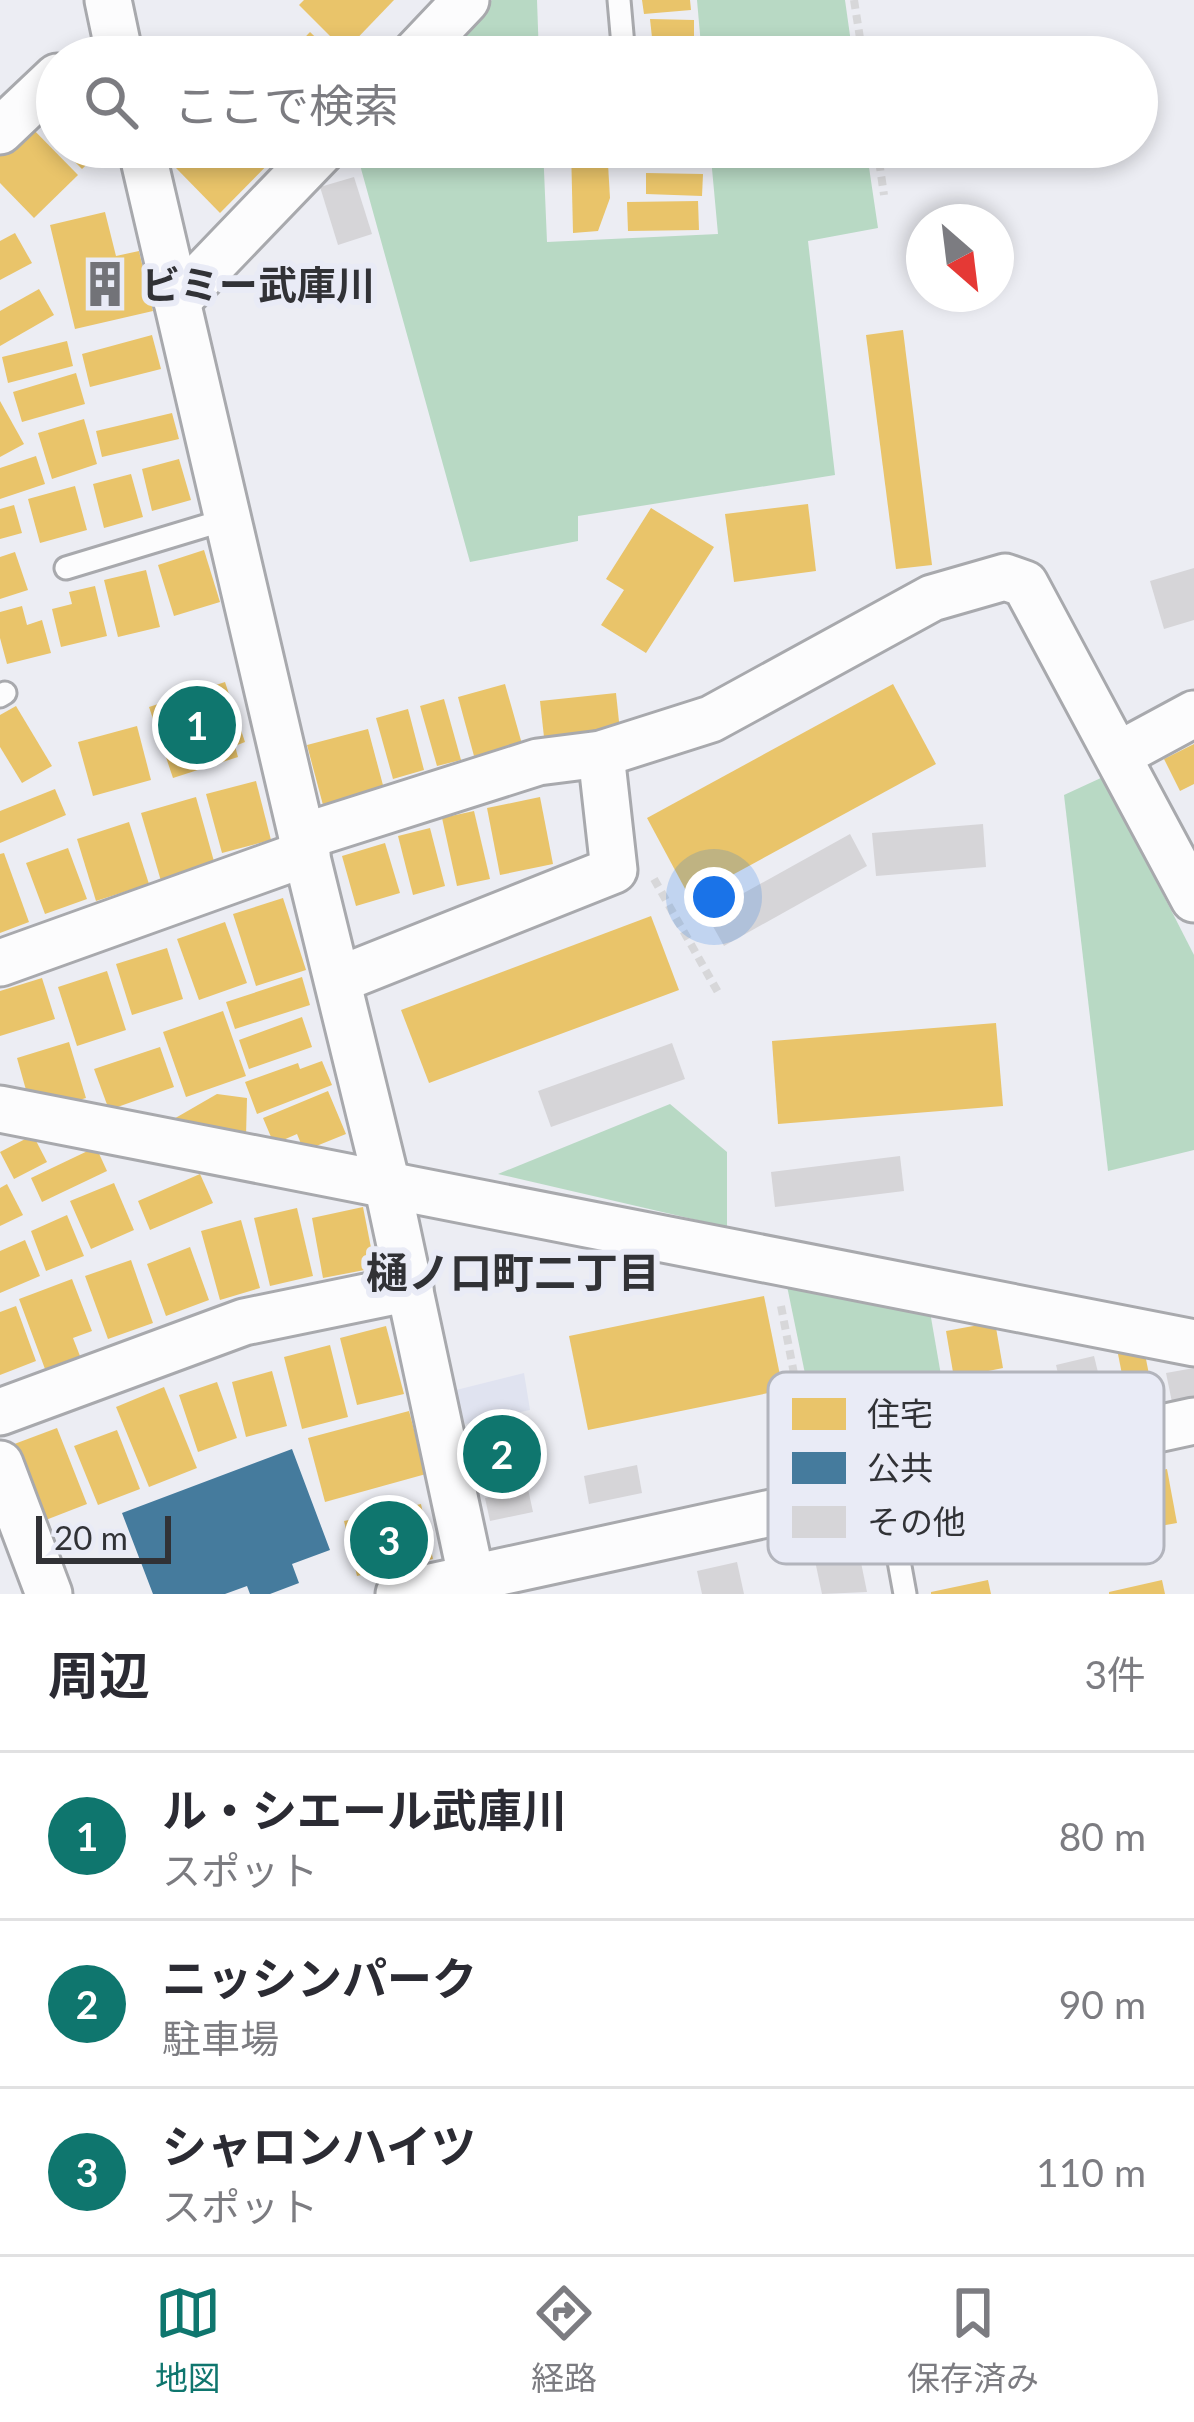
<!DOCTYPE html>
<html lang="ja">
<head>
<meta charset="utf-8">
<style>
  :root { --surface:#fff; --page:#f2f2f3; --text:#2b2b33; --muted:#7c7c81; --line:#e1e1e2; --accent:#0f766e }
  body { margin:0; font-family:Lato,"Noto Sans JP",sans-serif; background:var(--page); color:var(--text) }
  .compass { position:absolute; left:906px; top:204px; width:108px; height:108px; border-radius:50%; background:var(--surface); box-shadow:0 6px 18px #0003; rotate:152deg }
  .scale { position:absolute; left:36px; bottom:30px; width:135px; box-sizing:border-box; padding-left:12px; border:6px solid #313236; border-top:0; font-size:33px; line-height:42px; white-space:nowrap; color:#313236; -webkit-text-stroke:9px #e9ebf6; paint-order:stroke }
  .you { position:absolute; left:714px; top:897px; width:42px; height:42px; margin:-30px; border:9px solid #fff; border-radius:50%; background:#1a73e8; box-shadow:0 0 0 18px #1a73e833 }
  .badge { display:grid; place-items:center; width:78px; height:78px; border-radius:50%; background:var(--accent); color:#fff; font-size:39px; font-weight:700 }
  .pin { position:absolute; translate:-50% -50%; border:6px solid #fff; box-shadow:0 3px 12px #0006 }
  .list { margin:0; padding:0; list-style:none }
  h2 { display:flex; justify-content:space-between; align-items:center; height:156px; margin:0; padding:0 48px; font-size:51px }
  h2 small { font-size:39px; font-weight:400; color:var(--muted) }
  .list li { display:grid; grid-template-columns:78px 1fr auto; gap:36px; align-items:center; box-sizing:border-box; height:168px; padding:0 48px; border-top:3px solid var(--line) }
  .list b { display:block; font-size:45px; white-space:nowrap }
  .list p { margin:0; font-size:39px; white-space:nowrap; color:var(--muted) }
  .list em { font-size:39px; font-style:normal; color:var(--muted) }
  .icon { flex:none; width:66px; height:66px; fill:none; stroke:currentColor; stroke-width:2; stroke-linecap:round; stroke-linejoin:round }
  .map { position:relative; flex:none; width:1194px; height:1594px; overflow:hidden }
  .search { position:absolute; background:var(--surface); box-shadow:0 6px 18px #0003; left:36px; right:36px; top:36px; height:132px; display:flex; align-items:center; gap:30px; box-sizing:border-box; padding:0 42px; border-radius:66px; color:var(--muted); font-size:45px }
  .sheet { height:660px; background:var(--surface) }
  nav { display:flex; justify-content:space-around; align-items:center; box-sizing:border-box; height:168px; border-top:3px solid var(--line); background:var(--surface); font-size:33px; color:var(--muted) }
  nav a { display:grid; justify-items:center; gap:6px }
  nav .on { color:var(--accent) }
  .map>svg:first-child { display:block }
  .built { fill:#e0e3f0 }
  .green { fill:#b8d9c4 }
  .homes { fill:#e9c46a }
  .public { fill:#457b9d }
  .building { fill:#d6d5d8 }
  .lines { fill:none; stroke-linecap:round; stroke-linejoin:round }
  .service-casing { stroke:#a8a9ad; stroke-width:27 }
  .minor-casing { stroke:#a8a9ad; stroke-width:51 }
  .path { stroke:#d7d7d9; stroke-width:8; stroke-dasharray:9 6; stroke-linecap:butt }
  .service { stroke:#fcfcfd; stroke-width:21 }
  .minor { stroke:#fcfcfd; stroke-width:45 }
  .labels { text-anchor:middle; dominant-baseline:central; stroke-width:12; stroke-linejoin:round; paint-order:stroke }
  .poi-label { font-size:39px; font-weight:bold; fill:#313236; stroke:#e9ebf6; text-anchor:start }
  .neighbourhood-label { font-size:42px; font-weight:bold; fill:#313236; stroke:#e9ebf6 }
  .key { fill:#e9ebf6; stroke:#b2b4bc; stroke-width:3 }
  .key-label { font-size:33px; fill:#313236 }
</style>
</head>
<body>
<div class="map">
<svg width="1194" height="1594" viewBox="0 0 1194 1594">
  <rect width="100%" height="100%" fill="#ecedf3"/>
  <path class="built" d="M524,1373L530,1410L465,1424L456,1390Z"/>
  <g class="green">
    <path d="M492,0H537L539,57H438Z"/>
    <path d="M697,0H845L853,57H702Z"/>
    <path d="M355,147H543L547,242L718,234L710,147H866L878,228L808,241L835,475L578,516V541L470,562Z"/>
    <path d="M1103,777L1194,955V1150L1108,1171L1064,795Z"/>
    <path d="M670,1104L727,1152V1227L498,1174Z"/>
    <path d="M787,1286L929,1306L955,1456L833,1480L825,1471Z"/>
  </g>
  <g class="homes">
    <path d="M304,0H394L345,51L299,5Z"/>
    <path d="M642,0H690L691,10L644,14Z"/>
    <path d="M650,19L694,20V50L654,56Z"/>
    <path d="M310,32L336,57H286Z"/>
    <path d="M29,125L78,175L34,218L0,183V153Z"/>
    <path d="M60,147H105L82,169Z"/>
    <path d="M197,147H285L220,213L176,168Z"/>
    <path d="M571,147H607L610,198L598,231L573,233Z"/>
    <path d="M647,147H702L703,165L647,166Z"/>
    <path d="M646,173L703,174L702,196L646,194Z"/>
    <path d="M698,201L699,230L628,231L627,202Z"/>
    <path d="M105,212L116,256L139,251L153,311L75,329L50,225Z"/>
    <path d="M15,233L32,263L0,280V241Z"/>
    <path d="M39,289L54,315L0,346V311Z"/>
    <path d="M903,330L932,565L896,569L866,335Z"/>
    <path d="M152,335L161,369L90,387L82,354Z"/>
    <path d="M67,341L73,366L8,383L2,357Z"/>
    <path d="M76,373L85,404L22,422L13,392Z"/>
    <path d="M0,401L24,444L0,457Z"/>
    <path d="M172,413L179,439L102,457L96,431Z"/>
    <path d="M84,419L97,464L52,479L38,433Z"/>
    <path d="M36,456L45,484L0,499V468Z"/>
    <path d="M179,459L191,500L152,511L142,469Z"/>
    <path d="M131,474L143,517L104,528L93,484Z"/>
    <path d="M75,486L87,530L40,543L28,499Z"/>
    <path d="M808,504L816,571L734,582L725,514Z"/>
    <path d="M14,505L22,533L0,539V509Z"/>
    <path d="M651,508L714,547L646,653L601,625L624,590L606,579Z"/>
    <path d="M204,550L220,602L174,616L158,565Z"/>
    <path d="M15,552L28,590L0,599V557Z"/>
    <path d="M146,570L160,627L118,637L104,580Z"/>
    <path d="M95,586L107,636L61,647L52,609L72,604L69,592Z"/>
    <path d="M22,606L27,625L42,620L51,653L7,664L0,638V612Z"/>
    <path d="M225,682L245,742L235,746L238,757L173,778L149,707Z"/>
    <path d="M505,684L522,744L474,756L458,697Z"/>
    <path d="M893,684L936,764L690,898L647,818Z"/>
    <path d="M616,693L620,731L544,737L540,701Z"/>
    <path d="M444,699L461,760L437,766L420,706Z"/>
    <path d="M16,706L52,766L22,783L0,747V715Z"/>
    <path d="M408,709L424,770L393,779L376,718Z"/>
    <path d="M137,726L151,780L93,796L78,742Z"/>
    <path d="M368,729L384,789L323,805L307,745Z"/>
    <path d="M1194,744V784L1180,791L1164,759Z"/>
    <path d="M256,781L271,840L222,853L206,794Z"/>
    <path d="M55,789L66,815L0,843V811Z"/>
    <path d="M196,797L215,865L161,881L141,813Z"/>
    <path d="M540,797L553,864L500,875L487,808Z"/>
    <path d="M474,811L490,879L457,886L442,818Z"/>
    <path d="M129,822L149,884L96,901L77,839Z"/>
    <path d="M430,828L445,886L413,895L398,836Z"/>
    <path d="M385,843L400,893L356,906L342,856Z"/>
    <path d="M68,848L87,899L45,914L26,863Z"/>
    <path d="M4,853L29,922L0,933V854Z"/>
    <path d="M283,898L306,970L256,986L233,914Z"/>
    <path d="M651,916L679,990L429,1083L401,1010Z"/>
    <path d="M225,922L247,983L199,1000L177,939Z"/>
    <path d="M167,948L183,999L132,1015L116,964Z"/>
    <path d="M107,971L126,1030L77,1046L58,987Z"/>
    <path d="M302,977L310,1005L235,1029L226,1002Z"/>
    <path d="M42,978L55,1019L0,1036V991Z"/>
    <path d="M223,1011L246,1076L186,1097L163,1032Z"/>
    <path d="M302,1017L312,1047L249,1069L239,1040Z"/>
    <path d="M996,1023L1003,1106L778,1124L772,1041Z"/>
    <path d="M69,1042L86,1098L67,1104L28,1097L17,1058Z"/>
    <path d="M160,1047L174,1087L109,1110L94,1069Z"/>
    <path d="M322,1061L332,1085L257,1114L245,1082L298,1063L300,1069Z"/>
    <path d="M328,1091L346,1134L304,1151L297,1134L274,1144L263,1118Z"/>
    <path d="M217,1094L247,1098L246,1136L172,1120Z"/>
    <path d="M33,1135L47,1162L14,1179L0,1152Z"/>
    <path d="M96,1147L107,1171L42,1202L31,1178Z"/>
    <path d="M200,1174L213,1203L150,1230L138,1201Z"/>
    <path d="M114,1183L134,1230L91,1249L70,1201Z"/>
    <path d="M7,1184L23,1215L0,1226V1188Z"/>
    <path d="M363,1207L375,1268L323,1278L312,1218Z"/>
    <path d="M297,1208L313,1276L270,1286L254,1218Z"/>
    <path d="M67,1215L84,1256L46,1271L31,1231Z"/>
    <path d="M241,1220L260,1288L220,1300L201,1231Z"/>
    <path d="M25,1240L40,1276L0,1293V1251Z"/>
    <path d="M190,1247L209,1300L166,1316L147,1264Z"/>
    <path d="M131,1260L153,1323L108,1339L85,1276Z"/>
    <path d="M72,1279L92,1331L73,1338L80,1356L45,1369L19,1299Z"/>
    <path d="M764,1296L783,1390L588,1430L569,1336Z"/>
    <path d="M16,1306L36,1361L0,1375V1312Z"/>
    <path d="M995,1322L1003,1368L954,1378L946,1331Z"/>
    <path d="M386,1326L404,1394L357,1405L340,1338Z"/>
    <path d="M330,1345L348,1417L302,1429L284,1357Z"/>
    <path d="M1144,1349L1156,1410L1130,1415L1118,1354Z"/>
    <path d="M272,1371L287,1426L246,1437L232,1382Z"/>
    <path d="M217,1382L237,1438L198,1452L179,1395Z"/>
    <path d="M164,1387L197,1468L149,1487L116,1407Z"/>
    <path d="M409,1411L426,1474L325,1502L308,1438Z"/>
    <path d="M57,1428L87,1504L38,1523L9,1446Z"/>
    <path d="M117,1430L140,1489L98,1505L74,1446Z"/>
    <path d="M1167,1469L1177,1523L1115,1534L1105,1481Z"/>
    <path d="M421,1504L433,1559L357,1576L344,1521Z"/>
    <path d="M988,1580L991,1594H931V1592Z"/>
    <path d="M1162,1580L1165,1594H1109V1592Z"/>
  </g>
  <path class="public" d="M292,1449L330,1550L292,1564L299,1583L270,1594H250L247,1586L225,1594H153L122,1513Z"/>
  <g class="building">
    <path d="M354,177L372,234L338,245L320,187Z"/>
    <path d="M1194,568V620L1164,629L1150,581Z"/>
    <path d="M983,824L986,867L876,876L872,833Z"/>
    <path d="M850,834L867,866L724,946L706,914Z"/>
    <path d="M672,1043L685,1079L551,1127L538,1091Z"/>
    <path d="M900,1156L904,1191L775,1207L771,1172Z"/>
    <path d="M1094,1356L1109,1417L1071,1427L1056,1365Z"/>
    <path d="M1194,1368V1402L1173,1407L1166,1373Z"/>
    <path d="M637,1465L642,1493L589,1504L584,1476Z"/>
    <path d="M528,1489L533,1512L490,1521L485,1498Z"/>
    <path d="M854,1528L867,1592L822,1594L810,1537Z"/>
    <path d="M737,1562L744,1594H702L697,1571Z"/>
  </g>
  <g class="lines">
    <defs>
      <g id="service">
        <path d="M619,0L624,57"/>
        <path d="M66,568L228,519"/>
        <path d="M0,696L5,693"/>
        <path d="M892,1489L895,1539L905,1594"/>
      </g>
      <g id="minor">
        <path d="M108,0L120,57"/>
        <path d="M412,57L466,0"/>
        <path d="M0,131L57,77"/>
        <path d="M141,147L302,837L387,1184L475,1594"/>
        <path d="M177,301L325,147"/>
        <path d="M1118,755L1194,714"/>
        <path d="M302,837L538,762L601,754L711,719L932,598L1005,577L1025,584L1194,899"/>
        <path d="M0,963L307,853"/>
        <path d="M338,980L614,870L601,754"/>
        <path d="M0,1109L1194,1343"/>
        <path d="M0,1412L244,1322L410,1288"/>
        <path d="M0,1464L49,1594"/>
        <path d="M399,1594L1194,1421"/>
      </g>
    </defs>
    <use href="#service" class="service-casing"/>
    <use href="#minor" class="minor-casing"/>
    <g class="path">
      <path d="M854,0L863,57"/>
      <path d="M877,147L884,195"/>
      <path d="M654,879L719,994"/>
      <path d="M781,1306L811,1462"/>
    </g>
    <use href="#service" class="service"/>
    <use href="#minor" class="minor"/>
  </g>
  <defs>
    <symbol id="building-bare" viewBox="-9 -9 18 18"><path d="M-4-6H4V6H1V3H-1V6H-4ZM-2.5-4.3h1.7v1.8h-1.7ZM.8-4.3h1.7v1.8H.8ZM-2.5-1h1.7V.8h-1.7ZM.8-1h1.7V.8H.8Z" fill="#727378" stroke="#e9ebf6" stroke-width="2.5" paint-order="stroke"/></symbol>
  </defs>
  <g fill-rule="evenodd">
    <use href="#building-bare" x="72" y="251" width="66" height="66"/>
  </g>
  <g class="labels">
    <g class="poi-label">
      <text x="141" y="284">ビミー武庫川</text>
    </g>
    <g class="neighbourhood-label">
      <text x="513" y="1272">樋ノ口町二丁目</text>
    </g>
  </g>
  <rect x="768" y="1372" width="396" height="192" rx="18" class="key"/>
  <rect x="792" y="1398" width="54" height="32" fill="#e9c46a"/>
  <rect x="792" y="1452" width="54" height="32" fill="#457b9d"/>
  <rect x="792" y="1506" width="54" height="32" fill="#d6d5d8"/>
  <g class="key-label">
    <text x="867" y="1426">住宅</text>
    <text x="867" y="1480">公共</text>
    <text x="867" y="1534">その他</text>
  </g>
</svg>
<svg class="compass" viewBox="-18 -18 36 36"><path d="M0-13l5 13h-10z" fill="#e53935"/><path d="M0 13l5-13h-10z" fill="#7c7c81"/></svg>
<div class="scale">20 m</div>
<div class="you"></div>
<div class="pin badge" style="left:197px;top:725px">1</div>
<div class="pin badge" style="left:502px;top:1454px">2</div>
<div class="pin badge" style="left:389px;top:1540px">3</div>
<div class="search"><svg class="icon" aria-label="search" viewBox="0 0 24 24"><circle cx="10" cy="10" r="6"/><path d="M15 15l6 6"/></svg>ここで検索</div>
</div>
<section class="sheet">
<h2>周辺<small>3件</small></h2>
<ul class="list">
<li><span class="badge">1</span><div><b>ル・シエール武庫川</b><p>スポット</p></div><em>80 m</em></li>
<li><span class="badge">2</span><div><b>ニッシンパーク</b><p>駐車場</p></div><em>90 m</em></li>
<li><span class="badge">3</span><div><b>シャロンハイツ</b><p>スポット</p></div><em>110 m</em></li>
</ul>
</section>
<nav>
<a class="on"><svg class="icon" aria-label="map" viewBox="0 0 24 24"><path d="M3 6l6-2 6 2 6-2v14l-6 2-6-2-6 2zM9 4v14M15 6v14"/></svg>地図</a>
<a><svg class="icon" aria-label="directions" viewBox="0 0 24 24"><path d="M12 3l9 9-9 9-9-9zM9 14v-3h6M13 9l2 2-2 2"/></svg>経路</a>
<a><svg class="icon" aria-label="saved" viewBox="0 0 24 24"><path d="M7 4h10v16l-5-4-5 4z"/></svg>保存済み</a>
</nav>
</body>
</html>
